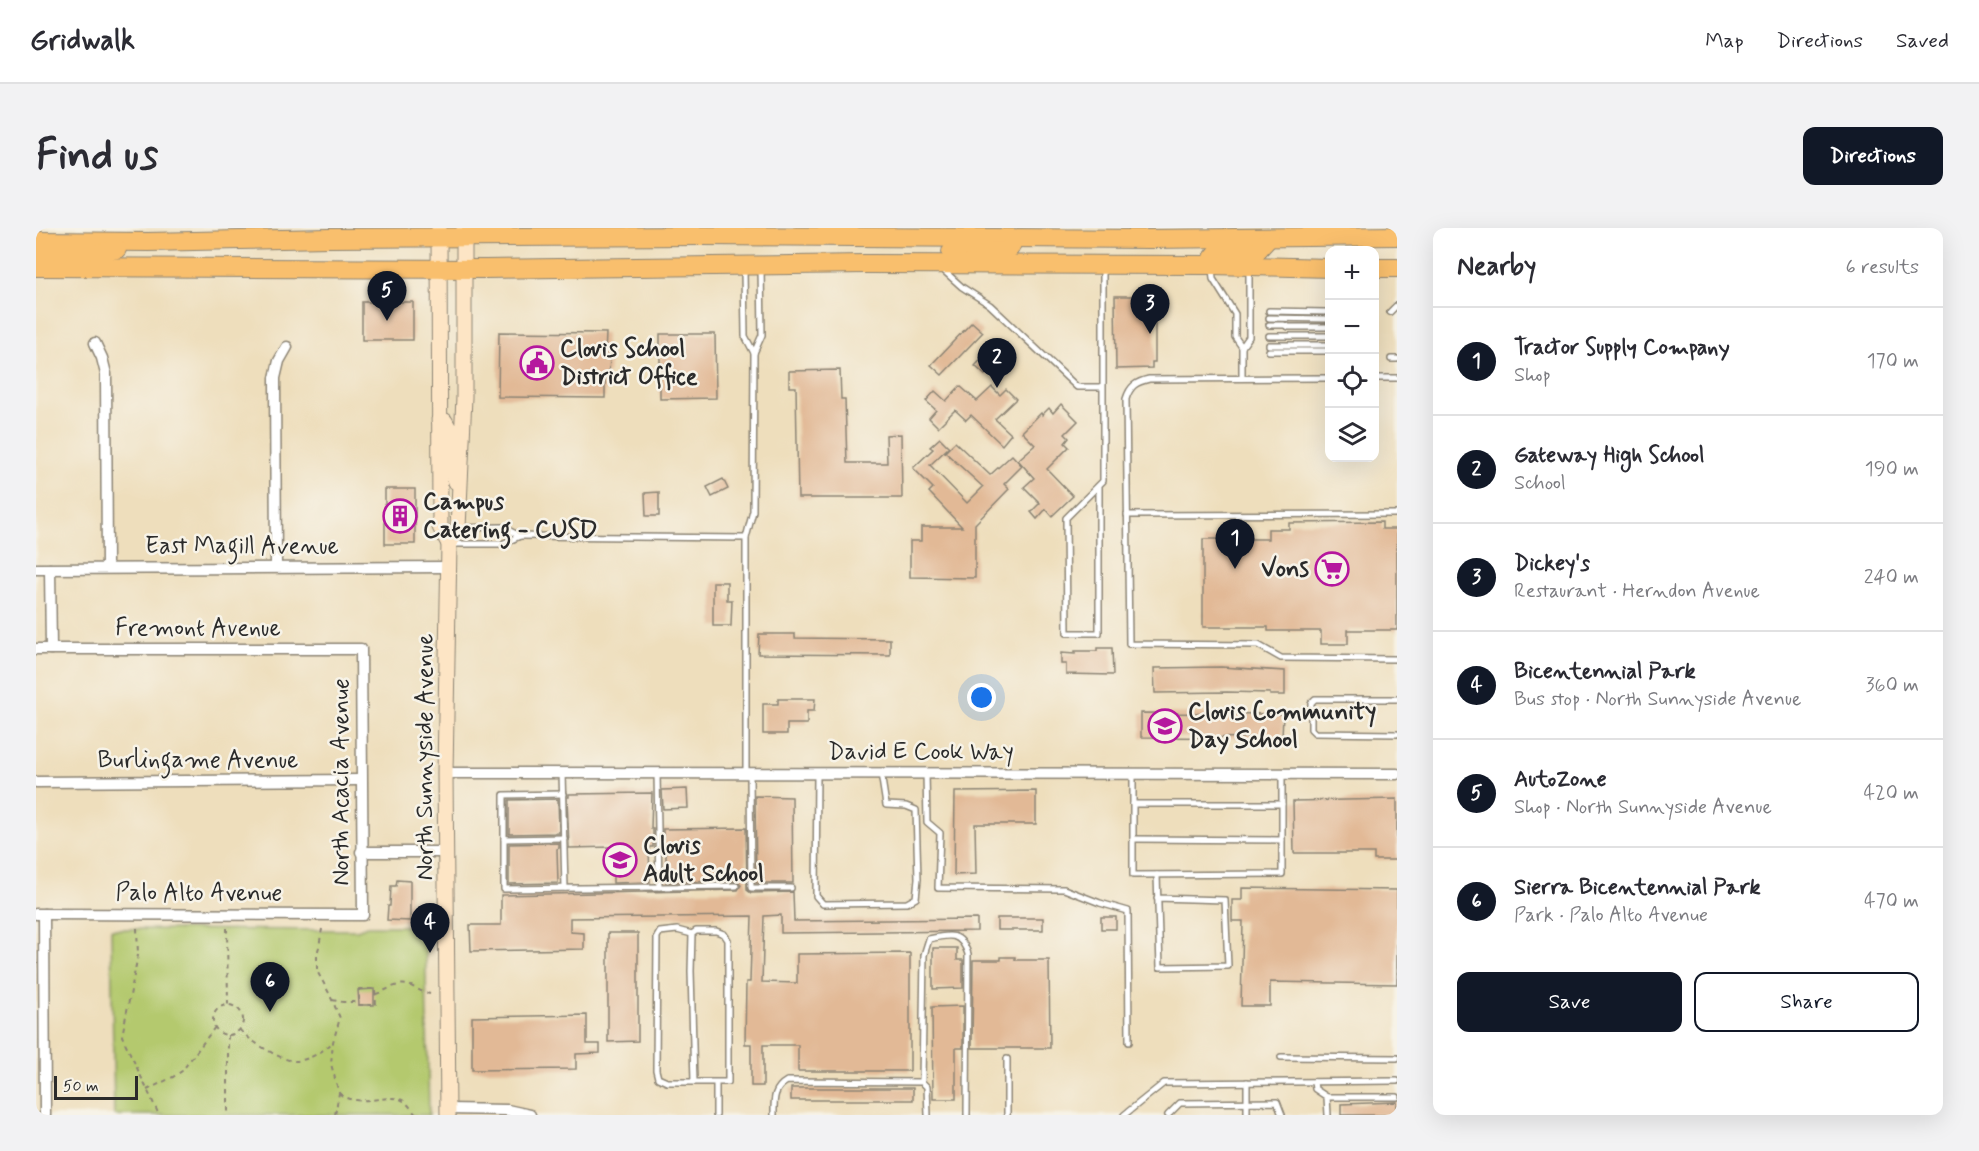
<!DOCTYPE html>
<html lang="en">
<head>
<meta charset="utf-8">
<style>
  :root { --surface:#fff; --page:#f2f2f3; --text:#2b2b33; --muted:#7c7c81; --line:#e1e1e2; --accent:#111827 }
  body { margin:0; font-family:Mynerve,sans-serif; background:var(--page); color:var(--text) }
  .controls { position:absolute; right:18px; top:18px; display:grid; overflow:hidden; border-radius:12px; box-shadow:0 6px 24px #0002 }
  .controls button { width:54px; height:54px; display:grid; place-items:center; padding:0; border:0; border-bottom:2px solid var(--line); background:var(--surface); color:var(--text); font:30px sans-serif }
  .scale { position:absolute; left:18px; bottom:15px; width:84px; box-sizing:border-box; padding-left:6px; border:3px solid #2b2b2b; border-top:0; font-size:16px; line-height:21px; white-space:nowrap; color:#2b2b2b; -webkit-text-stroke:4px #f7f3e8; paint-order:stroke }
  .you { position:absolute; left:946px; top:470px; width:21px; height:21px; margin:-15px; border:4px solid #fff; border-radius:50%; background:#1a73e8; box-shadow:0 0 0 9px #1a73e833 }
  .badge { display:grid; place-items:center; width:39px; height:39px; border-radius:50%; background:var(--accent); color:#fff; font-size:20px; font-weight:700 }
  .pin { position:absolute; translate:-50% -50px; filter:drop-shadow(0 2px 3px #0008) }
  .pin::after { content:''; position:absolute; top:32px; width:21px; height:18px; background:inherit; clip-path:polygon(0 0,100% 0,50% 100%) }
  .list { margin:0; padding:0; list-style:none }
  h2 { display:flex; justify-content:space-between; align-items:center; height:78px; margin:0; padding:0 24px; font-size:26px }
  h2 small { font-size:20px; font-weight:400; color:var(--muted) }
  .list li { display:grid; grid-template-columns:39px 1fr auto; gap:18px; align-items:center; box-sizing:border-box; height:108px; padding:0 24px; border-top:2px solid var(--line) }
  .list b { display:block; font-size:22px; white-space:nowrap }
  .list p { margin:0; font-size:20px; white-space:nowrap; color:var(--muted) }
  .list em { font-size:20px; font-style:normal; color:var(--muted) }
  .actions { display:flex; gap:12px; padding:18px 24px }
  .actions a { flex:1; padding:14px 0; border:2px solid var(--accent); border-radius:12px; text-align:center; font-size:21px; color:var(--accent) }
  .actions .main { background:var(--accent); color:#fff }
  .icon { flex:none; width:33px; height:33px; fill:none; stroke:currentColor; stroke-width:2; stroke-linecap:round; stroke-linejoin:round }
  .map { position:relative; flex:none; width:1361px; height:887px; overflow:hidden; border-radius:12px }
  header { display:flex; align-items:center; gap:36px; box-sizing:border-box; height:84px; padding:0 30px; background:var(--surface); border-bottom:2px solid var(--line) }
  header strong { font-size:28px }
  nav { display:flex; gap:33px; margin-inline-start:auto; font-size:21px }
  .intro { display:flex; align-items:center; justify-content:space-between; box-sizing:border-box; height:144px; padding:0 36px }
  h1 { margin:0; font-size:42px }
  .button { padding:15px 27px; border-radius:12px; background:var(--accent); color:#fff; font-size:21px; font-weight:700 }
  main { display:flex; gap:36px; padding:0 36px }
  aside { flex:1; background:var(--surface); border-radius:12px; box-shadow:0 6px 24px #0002 }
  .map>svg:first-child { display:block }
  .green { fill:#b4c96e; stroke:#707a4c; stroke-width:1.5 }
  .building { fill:#e2b996 }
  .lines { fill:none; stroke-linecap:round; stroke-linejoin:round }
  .service-casing { stroke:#8c8474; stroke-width:8 }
  .minor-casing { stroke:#8c8474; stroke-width:13 }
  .secondary-casing { stroke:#8c8474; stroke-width:17 }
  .primary-casing { stroke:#8c8474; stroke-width:20 }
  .path { stroke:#8c8474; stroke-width:2; stroke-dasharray:4.5 4.5; stroke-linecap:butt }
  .service { stroke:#fff; stroke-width:5 }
  .minor { stroke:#fff; stroke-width:10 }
  .secondary { stroke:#fde5c5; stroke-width:15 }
  .primary { stroke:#f9bf6d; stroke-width:18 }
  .labels { text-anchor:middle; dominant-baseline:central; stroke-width:5; stroke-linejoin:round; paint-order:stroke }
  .poi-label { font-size:24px; font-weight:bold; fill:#2b2b2b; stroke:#f7f3e8; text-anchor:start }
  .street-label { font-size:24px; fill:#2b2b2b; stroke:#f7f3e8 }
</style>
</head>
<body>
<header>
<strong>Gridwalk</strong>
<nav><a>Map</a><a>Directions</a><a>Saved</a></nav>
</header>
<div class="intro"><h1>Find us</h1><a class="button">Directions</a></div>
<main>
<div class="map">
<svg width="1361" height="887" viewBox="0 0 1361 887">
  <rect width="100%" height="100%" fill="#f7f3e8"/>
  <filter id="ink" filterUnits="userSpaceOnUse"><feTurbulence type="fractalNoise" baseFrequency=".0167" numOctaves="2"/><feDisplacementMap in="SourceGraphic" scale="12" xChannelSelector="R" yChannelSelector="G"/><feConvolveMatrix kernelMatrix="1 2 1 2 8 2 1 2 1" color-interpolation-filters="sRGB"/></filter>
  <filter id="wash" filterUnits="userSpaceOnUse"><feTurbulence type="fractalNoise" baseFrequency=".008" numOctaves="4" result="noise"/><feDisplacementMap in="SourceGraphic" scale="24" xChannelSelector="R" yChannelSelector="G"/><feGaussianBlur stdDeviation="1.35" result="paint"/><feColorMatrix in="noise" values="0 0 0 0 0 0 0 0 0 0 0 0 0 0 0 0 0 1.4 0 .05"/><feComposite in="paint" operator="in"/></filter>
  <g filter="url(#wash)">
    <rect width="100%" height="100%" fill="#eedebc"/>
    <path class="green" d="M331,698H389L393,887H78L75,701L321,702Z"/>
    <g id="blocks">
      <g class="building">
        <path d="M1079,68H1115V75H1119V134H1116V140L1080,141Z"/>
        <rect x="326" y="74" width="51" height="38"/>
        <path d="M936,94L947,104L906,147L895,137Z"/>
        <path d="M463,104L570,105L569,128H574L573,146H569V170L462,169Z"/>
        <path d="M624,106H679L680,170L624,171Z"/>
        <path d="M952,124L962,133L949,147L939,138Z"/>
        <path d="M804,142L805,171H809L811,235H851L850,207L865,206L866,270H762L760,159H753V143Z"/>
        <path d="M924,158L941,173L956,159L964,167L970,161L980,171L959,191L975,206L966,217L935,187L930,192L919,182L902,199L893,190L900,182L890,173L899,163L910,173Z"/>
        <path d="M1025,176L1042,193L1029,206L1033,210L1029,215L1033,219L1011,241L1037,268L1016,288L1010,281L1001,291L995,284L1004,275L988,259L998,250L982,232L999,217L986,204L1005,185L1006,187L1013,180L1017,185Z"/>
        <path d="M904,210L913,219L894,237L931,275L947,259L909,224L919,214L954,247L976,227L986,238L968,256L973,261L939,296V350L874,349V313H885V299H926L893,264L897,260L877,240L897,221L894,219Z"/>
        <path d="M687,251L692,261L676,269L671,259Z"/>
        <rect x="349" y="261" width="30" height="55"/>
        <path d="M623,264V288H610L609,265Z"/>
        <path d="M1346,294V301H1361V402H1312V416H1285V403H1232V399H1167V311H1187V302H1211V311H1232V301H1253V295Z"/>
        <path d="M677,354H691V372H696L695,398H677Z"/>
        <path d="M723,406H759V410L854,411V427L722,426Z"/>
        <path d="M1061,420H1076L1077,447L1030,446V436H1025V425L1039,426V423H1061Z"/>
        <path d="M1185,439L1249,443V467H1234V465L1191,464L1119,465L1118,440Z"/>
        <path d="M742,471H779L778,483H771V496H751V506H727V476H742Z"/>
        <path d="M1105,485L1247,486L1246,510L1105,509Z"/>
        <path d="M651,561L652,580L627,581L626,562Z"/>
        <path d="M1000,563V596H939L940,646L918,647L919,564Z"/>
        <path d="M616,565L615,601H617V619H613L614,654L577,655V619L533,620L531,569H533V566Z"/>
        <path d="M719,568L756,569L757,655H720Z"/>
        <path d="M522,571L523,605L473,606V572Z"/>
        <path d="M1361,571V632H1338V625H1258L1257,573Z"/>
        <path d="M710,600L711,662L715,665L757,664L758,693L941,691V703L745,705V687L728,688L726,754L761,755V726L874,725V843H762V817H727V858H715V816H709L710,754H714L716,688L534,690V704L548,705V721L435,723L434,697H465V667L702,662L705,657L701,653L630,654V618H627V601Z"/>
        <path d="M523,615V620L521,621L522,655L473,656V616Z"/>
        <path d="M361,652L374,653V693L351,692L352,678H354L355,658H360Z"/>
        <path d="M1206,660L1361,662V756L1234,754V778H1205L1207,693H1196V672H1206Z"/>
        <rect x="1065" y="689" width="15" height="12"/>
        <rect x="961" y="690" width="46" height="12"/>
        <path d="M572,705H602V813L572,814Z"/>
        <path d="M897,720H921V732H927V760L897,761Z"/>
        <path d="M965,729H979V732H1013L1014,820H936L937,732H965Z"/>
        <path d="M338,761V777H323L322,762Z"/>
        <path d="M927,778V820H920V871H897L896,779Z"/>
        <path d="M551,787V816H564V825L540,826V841L436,842V789Z"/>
        <rect x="755" y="860" width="122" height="12"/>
        <path d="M1361,874V887H1305V876Z"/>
      </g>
    </g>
  </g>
  <g filter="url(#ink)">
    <use href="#blocks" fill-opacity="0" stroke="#8c8474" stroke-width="1.5"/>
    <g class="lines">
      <defs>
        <g id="service">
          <path d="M1176,39L1177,51L1199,86V109L1206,119V150"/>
          <path d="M906,41L926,59L954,77L1041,159H1066"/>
          <path d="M708,42L709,108L718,125"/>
          <path d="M1233,83L1290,84"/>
          <path d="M1354,84L1361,77"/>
          <path d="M1233,90L1290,91"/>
          <path d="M1233,97H1248L1253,99H1290"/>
          <path d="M1233,108H1290"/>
          <path d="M1233,117H1290"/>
          <path d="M1206,119L1213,109V42"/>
          <path d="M1233,123H1290"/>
          <path d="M1355,131H1361"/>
          <path d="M1294,150L1113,151C1100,154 1094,158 1090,171L1093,416L1222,417L1245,430L1361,431"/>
          <path d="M1338,150H1361"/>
          <path d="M1063,258V405H1031L1030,290L1067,253V38"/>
          <path d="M1091,287L1361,286"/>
          <path d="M423,300L466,299L484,308L710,310"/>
          <path d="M415,316H466L484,308"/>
          <path d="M1361,471H1279L1275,475V501L1279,505L1361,506"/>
          <path d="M526,545L529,660"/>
          <path d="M621,545L623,659"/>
          <path d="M710,545V310L717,283L718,125L726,107L725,39"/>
          <path d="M714,545L715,660H755"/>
          <path d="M781,545L780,668L787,676L871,675L880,670L882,651L880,582L870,578L850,577L845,545"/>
          <path d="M890,545L891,594L904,605L902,660L1028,661L1064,675L1092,683L1093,814"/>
          <path d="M1097,546V647L1246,646V546"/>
          <path d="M527,566L468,567V661L700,658"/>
          <path d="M1097,576H1246"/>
          <path d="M468,611L528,610"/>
          <path d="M1097,611L1246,612"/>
          <path d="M1121,647L1124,739L1192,738L1189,672L1121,670"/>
          <path d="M660,703H680L688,706L692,712V854H658L655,743L656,706Z"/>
          <path d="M656,706L641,702L624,704L621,709L620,842L622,850L631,854H658"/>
          <path d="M1245,829L1361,830"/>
          <path d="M971,831V887"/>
          <path d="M886,854L888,727L893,711C914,706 925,704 932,726L931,887"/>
          <path d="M1211,854V887"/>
          <path d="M1278,854L1279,861L1291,869"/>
          <path d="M680,855V887"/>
          <path d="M738,887C738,872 737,861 751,853L886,854L891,859L892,887"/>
          <path d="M1088,887L1128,855L1361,853"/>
          <path d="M1132,887L1144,875L1241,874L1246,887"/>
          <path d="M1292,887L1291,869H1361"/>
        </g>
        <g id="minor">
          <path d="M59,115L66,130L70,146L71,340"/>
          <path d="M240,339L239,150L243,133L251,119"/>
          <path d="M0,341L413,339"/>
          <path d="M14,341L15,421"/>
          <path d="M0,421H325L327,687L0,686"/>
          <path d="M409,545L1361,546"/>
          <path d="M0,554L325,552"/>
          <path d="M325,624H410"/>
          <path d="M8,686L9,887"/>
          <path d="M412,881L471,882L494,887"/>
        </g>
        <g id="secondary">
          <path d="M403,0L404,299L413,316"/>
          <path d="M403,192L409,193L415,204L414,234L420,254"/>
          <path d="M412,887L409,545L413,316L422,300L428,169V0"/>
        </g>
        <g id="primary">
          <path d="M0,13L112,14L293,10L667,8L1113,11L1361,8"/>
          <path d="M915,24L969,23L974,20L978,11"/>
          <path d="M0,26H56L81,21"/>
          <path d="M1176,37L1177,30L1182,24H1220L1233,10"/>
          <path d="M0,39L449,41L830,36L1176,37L1294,40"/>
          <path d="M1338,40H1361"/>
        </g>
      </defs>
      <use href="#service" class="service-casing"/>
      <use href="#minor" class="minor-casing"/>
      <use href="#secondary" class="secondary-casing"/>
      <use href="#primary" class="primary-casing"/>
      <g class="path">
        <path d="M101,700L102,727L86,808L123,887"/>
        <path d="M191,700L192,777"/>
        <path d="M286,701L283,719L281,726V743L293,765L304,790L297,814L295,836L303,865L299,887"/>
        <path d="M323,761H339L340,777H323Z"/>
        <path d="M340,766C352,762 362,753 375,758C381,761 386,764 394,766"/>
        <path d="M296,772L307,774H323"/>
        <circle cx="192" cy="792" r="15"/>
        <path d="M204,802C211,811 247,834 260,833C273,832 288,823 297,814"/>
        <path d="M192,807V887"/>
        <path d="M111,862L137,849L146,843L179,799"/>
        <path d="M303,865C319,881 351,865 366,872C372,875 376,882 380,887"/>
      </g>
      <use href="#service" class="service"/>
      <use href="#minor" class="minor"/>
      <use href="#secondary" class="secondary"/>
      <use href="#primary" class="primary"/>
    </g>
  </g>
  <defs>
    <symbol id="civic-ring" viewBox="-11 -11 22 22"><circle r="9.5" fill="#f7f3e8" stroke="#b5179e" stroke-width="1.5"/><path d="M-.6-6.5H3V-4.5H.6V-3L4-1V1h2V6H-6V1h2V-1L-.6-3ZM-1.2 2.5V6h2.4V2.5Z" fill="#b5179e"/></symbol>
    <symbol id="building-ring" viewBox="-11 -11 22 22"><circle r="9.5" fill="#f7f3e8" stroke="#b5179e" stroke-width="1.5"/><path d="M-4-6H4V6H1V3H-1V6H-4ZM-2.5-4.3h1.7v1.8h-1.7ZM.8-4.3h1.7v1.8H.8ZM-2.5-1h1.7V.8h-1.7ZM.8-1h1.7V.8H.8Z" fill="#b5179e"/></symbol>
    <symbol id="supermarket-ring" viewBox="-11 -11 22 22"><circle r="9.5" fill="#f7f3e8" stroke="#b5179e" stroke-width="1.5"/><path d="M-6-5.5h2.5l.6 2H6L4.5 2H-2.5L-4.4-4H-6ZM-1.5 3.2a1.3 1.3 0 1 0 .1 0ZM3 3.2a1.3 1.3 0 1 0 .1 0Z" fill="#b5179e"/></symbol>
    <symbol id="school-ring" viewBox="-11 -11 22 22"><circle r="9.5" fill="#f7f3e8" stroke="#b5179e" stroke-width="1.5"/><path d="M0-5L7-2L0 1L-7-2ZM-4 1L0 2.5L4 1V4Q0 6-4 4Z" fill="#b5179e"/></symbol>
  </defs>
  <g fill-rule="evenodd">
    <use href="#civic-ring" x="482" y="116" width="38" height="38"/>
    <use href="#building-ring" x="345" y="269" width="38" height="38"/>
    <use href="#supermarket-ring" x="1277" y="322" width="38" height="38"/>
    <use href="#school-ring" x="1110" y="479" width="38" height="38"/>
    <use href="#school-ring" x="565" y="613" width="38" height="38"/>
  </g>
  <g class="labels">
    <g class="poi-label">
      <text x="524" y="121">Clovis School<tspan x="524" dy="28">District Office</tspan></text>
      <text x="387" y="274">Campus<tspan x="387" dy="28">Catering - CUSD</tspan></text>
      <text x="1273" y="341" text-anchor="end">Vons</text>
      <text x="1152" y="484">Clovis Community<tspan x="1152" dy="28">Day School</tspan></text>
      <text x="607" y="618">Clovis<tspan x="607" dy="28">Adult School</tspan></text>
    </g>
    <g class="street-label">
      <text x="206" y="318">East Magill Avenue</text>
      <text x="162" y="400">Fremont Avenue</text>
      <text x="885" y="524">David E Cook Way</text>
      <text transform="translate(389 529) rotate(-90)">North Sunnyside Avenue</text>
      <text x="162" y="532">Burlingame Avenue</text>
      <text transform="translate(305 554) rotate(-90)">North Acacia Avenue</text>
      <text x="163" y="665">Palo Alto Avenue</text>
    </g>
  </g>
</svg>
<div class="controls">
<button>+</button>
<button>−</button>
<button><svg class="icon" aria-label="locate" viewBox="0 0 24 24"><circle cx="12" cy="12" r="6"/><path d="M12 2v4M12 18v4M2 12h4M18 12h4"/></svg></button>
<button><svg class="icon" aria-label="layers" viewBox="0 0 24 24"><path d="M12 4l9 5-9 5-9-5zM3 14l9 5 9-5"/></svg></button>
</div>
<div class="scale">50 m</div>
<div class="you"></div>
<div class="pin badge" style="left:1199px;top:341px">1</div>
<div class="pin badge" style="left:961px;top:160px">2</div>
<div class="pin badge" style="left:1114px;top:106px">3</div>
<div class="pin badge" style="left:394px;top:725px">4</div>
<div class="pin badge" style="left:351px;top:93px">5</div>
<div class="pin badge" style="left:234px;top:784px">6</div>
</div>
<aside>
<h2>Nearby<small>6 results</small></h2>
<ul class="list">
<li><span class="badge">1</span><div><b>Tractor Supply Company</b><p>Shop</p></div><em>170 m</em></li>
<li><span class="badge">2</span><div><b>Gateway High School</b><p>School</p></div><em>190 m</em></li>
<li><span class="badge">3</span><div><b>Dickey's</b><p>Restaurant · Herndon Avenue</p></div><em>240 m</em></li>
<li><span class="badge">4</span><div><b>Bicentennial Park</b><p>Bus stop · North Sunnyside Avenue</p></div><em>360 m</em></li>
<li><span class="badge">5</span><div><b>AutoZone</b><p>Shop · North Sunnyside Avenue</p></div><em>420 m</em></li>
<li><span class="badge">6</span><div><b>Sierra Bicentennial Park</b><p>Park · Palo Alto Avenue</p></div><em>470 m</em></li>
</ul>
<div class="actions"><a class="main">Save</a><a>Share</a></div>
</aside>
</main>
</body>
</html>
